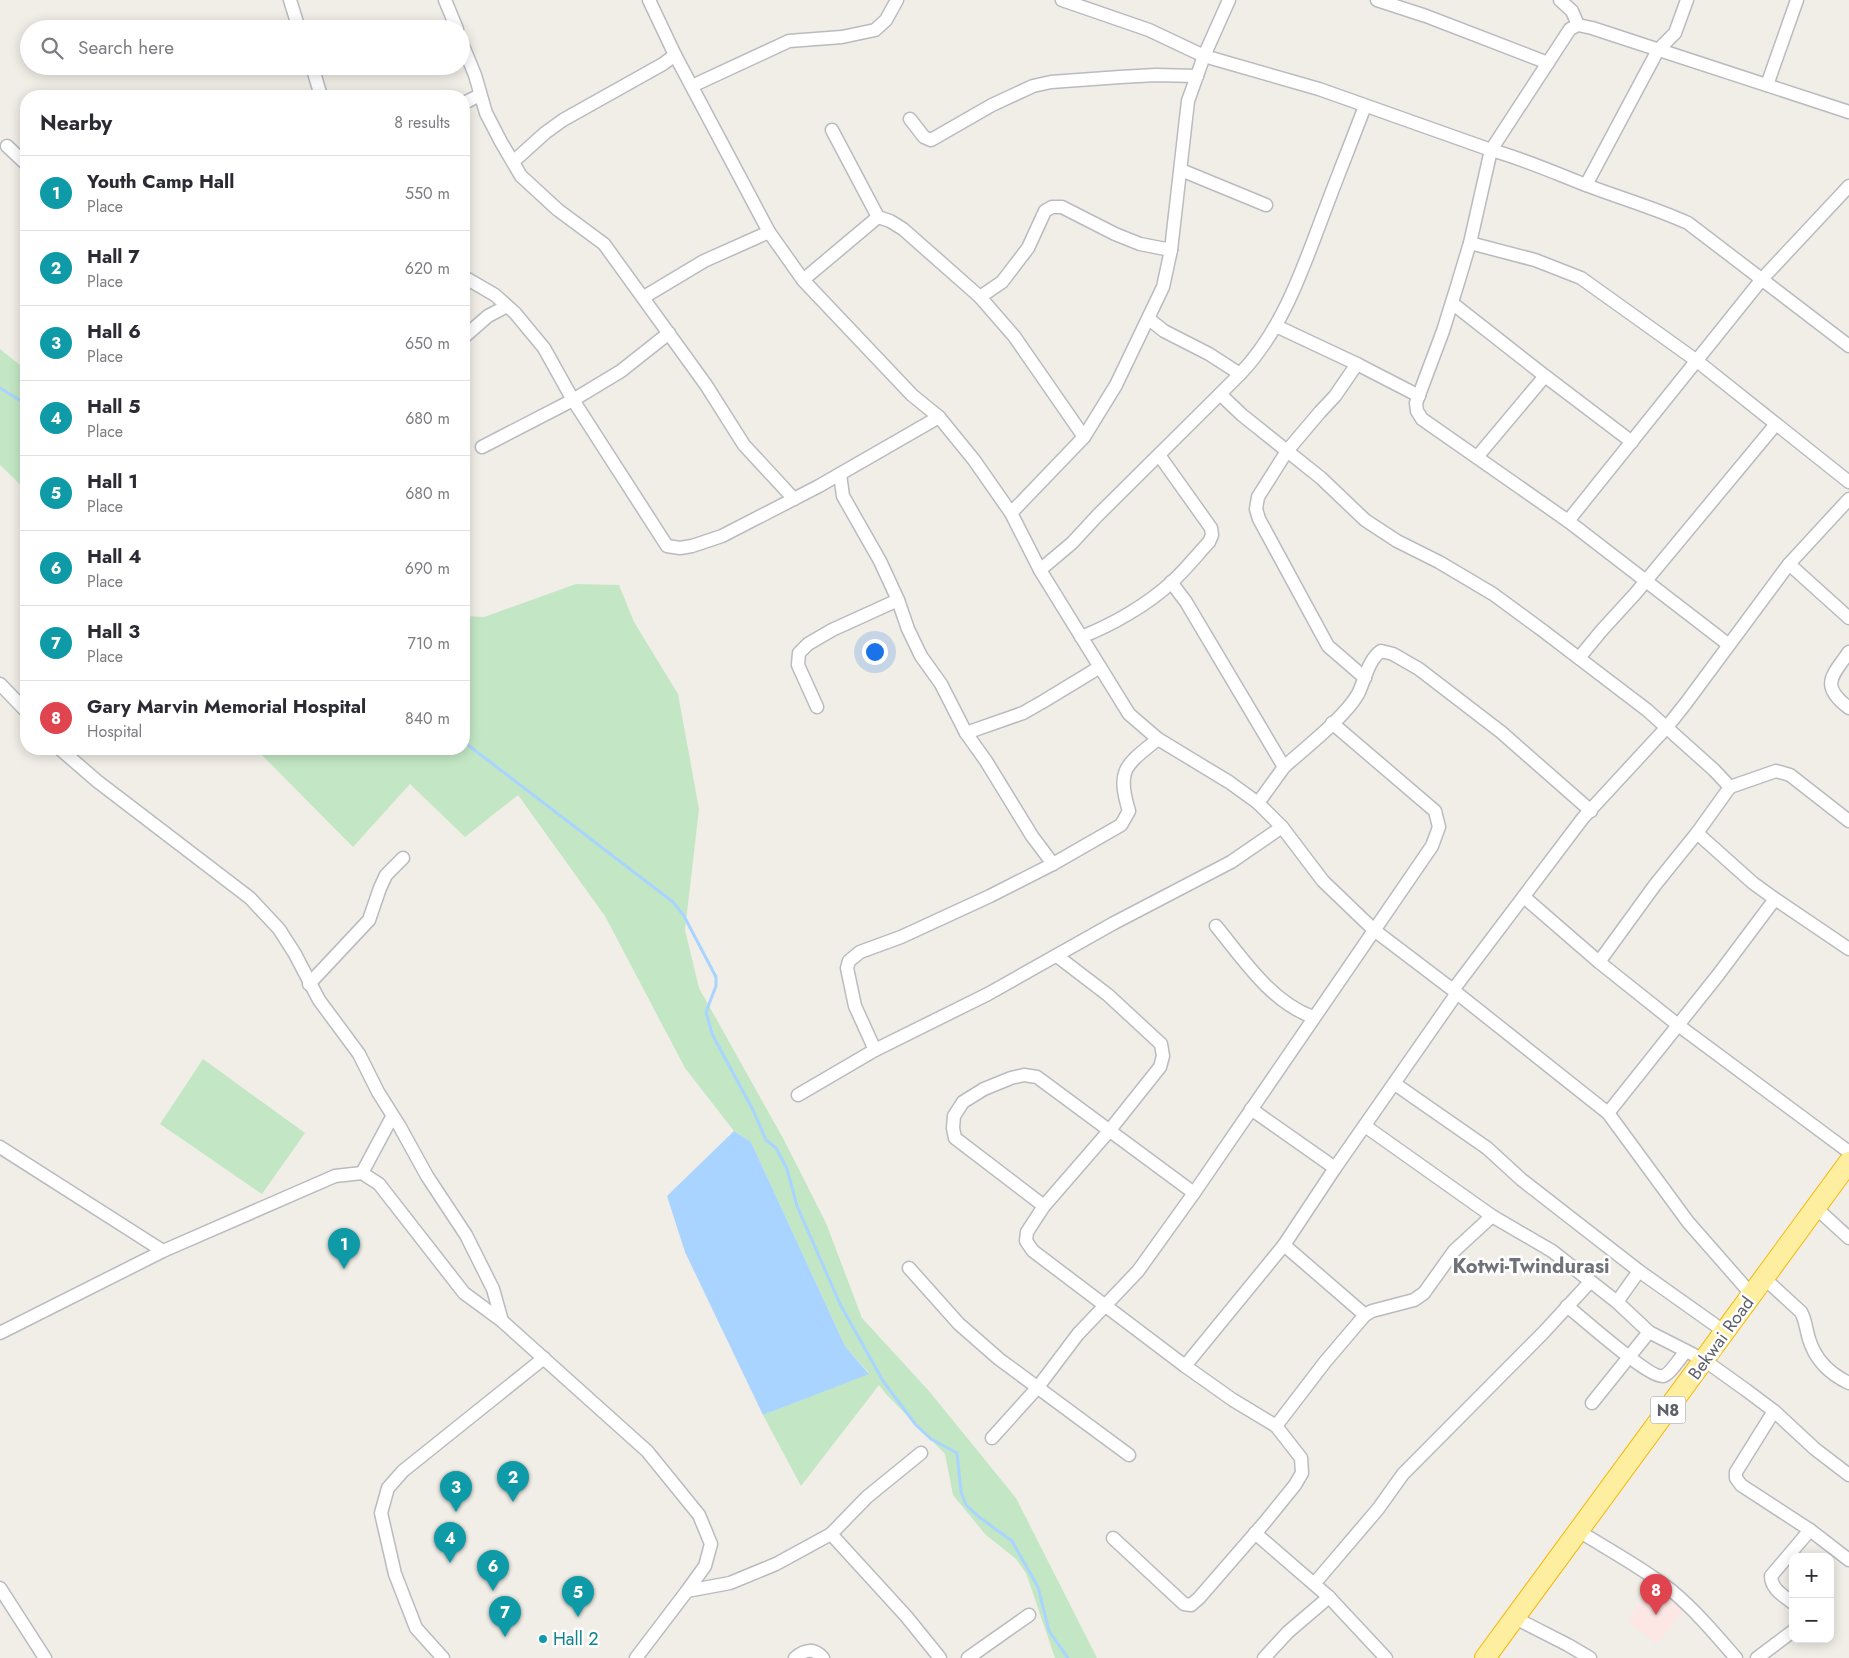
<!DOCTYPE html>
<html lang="en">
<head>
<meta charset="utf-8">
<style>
  :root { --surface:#fff; --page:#f2f2f3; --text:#2b2b33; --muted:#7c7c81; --line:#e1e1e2; --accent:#1a73e8 }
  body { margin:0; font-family:Jost,sans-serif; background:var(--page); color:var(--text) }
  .controls { position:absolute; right:15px; bottom:15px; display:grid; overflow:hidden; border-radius:10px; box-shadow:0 2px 12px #0003 }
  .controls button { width:45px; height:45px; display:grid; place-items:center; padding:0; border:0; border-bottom:1px solid var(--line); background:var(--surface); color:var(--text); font:25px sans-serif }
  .you { position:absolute; left:874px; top:651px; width:18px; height:18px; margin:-12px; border:4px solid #fff; border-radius:50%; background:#1a73e8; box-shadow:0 0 0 8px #1a73e833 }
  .badge { display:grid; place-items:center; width:32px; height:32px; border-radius:50%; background:var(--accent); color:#fff; font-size:16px; font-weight:700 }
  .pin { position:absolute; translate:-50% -41px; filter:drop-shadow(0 1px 2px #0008) }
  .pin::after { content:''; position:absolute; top:26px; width:18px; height:15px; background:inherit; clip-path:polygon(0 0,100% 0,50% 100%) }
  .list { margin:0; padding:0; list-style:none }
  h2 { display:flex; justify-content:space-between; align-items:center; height:65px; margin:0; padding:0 20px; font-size:21px }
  h2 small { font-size:16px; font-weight:400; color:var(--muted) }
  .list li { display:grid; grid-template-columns:32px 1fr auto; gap:15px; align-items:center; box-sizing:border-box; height:75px; padding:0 20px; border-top:1px solid var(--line) }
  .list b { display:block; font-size:19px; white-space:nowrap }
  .list p { margin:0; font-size:16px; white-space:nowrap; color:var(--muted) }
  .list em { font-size:16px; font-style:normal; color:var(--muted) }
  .icon { flex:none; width:28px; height:28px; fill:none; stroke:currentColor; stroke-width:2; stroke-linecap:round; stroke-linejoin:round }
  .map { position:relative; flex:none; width:1849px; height:1658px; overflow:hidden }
  .search { position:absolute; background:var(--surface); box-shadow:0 2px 12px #0003; left:20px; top:20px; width:450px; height:55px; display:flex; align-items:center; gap:12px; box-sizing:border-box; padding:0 18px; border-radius:28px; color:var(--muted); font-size:19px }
  .panel { position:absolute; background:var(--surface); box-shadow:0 2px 12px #0003; left:20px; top:90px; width:450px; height:665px; border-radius:20px }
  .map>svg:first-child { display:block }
  .medical { fill:#fce7e4 }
  .green { fill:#c3e7c5 }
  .water { fill:#a8d4ff }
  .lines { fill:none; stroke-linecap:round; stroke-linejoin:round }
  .stream { stroke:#a8d4ff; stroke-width:3 }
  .minor-casing { stroke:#b9bbc0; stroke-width:15 }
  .trunk-casing { stroke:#f5b701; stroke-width:22 }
  .minor { stroke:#fff; stroke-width:12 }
  .trunk { stroke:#feee9f; stroke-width:20 }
  .culture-dot { fill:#0f9aa8; stroke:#fff; stroke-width:2 }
  .labels { text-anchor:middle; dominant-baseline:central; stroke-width:5; stroke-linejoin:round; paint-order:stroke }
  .shield { fill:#fff; stroke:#8e9095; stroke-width:1 }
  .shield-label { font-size:16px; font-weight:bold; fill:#5e6167 }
  .street-label { font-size:18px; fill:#5e6167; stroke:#fff }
  .culture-label { font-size:18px; fill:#0d838f; stroke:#fff; text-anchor:start }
  .quarter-label { font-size:20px; font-weight:bold; fill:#6f7379; stroke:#fff }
</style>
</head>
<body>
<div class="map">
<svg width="1849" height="1658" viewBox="0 0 1849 1658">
  <rect width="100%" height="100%" fill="#f0eee6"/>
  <path class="medical" d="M1654,1581L1686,1608L1656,1644L1628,1622Z"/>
  <g class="green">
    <path d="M0,349L26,370V490L0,465Z"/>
    <path d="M576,584L619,585L634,622L678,694L699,809L685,930L699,988L784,1140L826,1223L862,1318L929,1391L1016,1498L1097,1658H1055L1026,1573L1016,1559L985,1534L953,1495L945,1454L886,1394L879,1385L801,1486L763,1415L869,1373L845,1346L751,1142L734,1131L685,1068L605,916L518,795L465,837L410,784L353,847L256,749H464V616L484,617Z"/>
    <path d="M203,1059L305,1133L262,1194L160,1124Z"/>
  </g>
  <path class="water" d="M734,1131L751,1142L845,1346L869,1374L763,1415L685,1252L667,1196Z"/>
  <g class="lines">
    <g class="stream">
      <path d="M0,388L26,404"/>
      <path d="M464,742L673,902L684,916L716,977V986L706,1012L712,1034L753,1110L766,1140L776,1148L787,1169L797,1206L840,1304L883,1381L916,1425L931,1439L957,1453L961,1492L966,1505L979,1517L1012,1541L1038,1587L1049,1631L1068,1658"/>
    </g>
    <defs>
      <g id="minor">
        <path d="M290,0L299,29"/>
        <path d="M445,0L457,29"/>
        <path d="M649,0L675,55L769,232L803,280L912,395L939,417L974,460L1011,513L1040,570L1129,714L1158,739L1229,782L1258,803L1282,827L1323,881L1374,930L1453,990L1608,1113L1688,1222L1752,1295"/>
        <path d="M1062,0L1149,30L1204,56L1319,89L1491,150C1524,159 1555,173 1586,185C1620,198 1655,208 1688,223L1849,346"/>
        <path d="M1377,0L1426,16L1548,63"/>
        <path d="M1560,0L1572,11L1578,25"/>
        <path d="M461,41L475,75L486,113L501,142L521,176L558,210L604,244L706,385L744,445L794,499"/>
        <path d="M312,66L321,96"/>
        <path d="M1767,85L1797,0"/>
        <path d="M692,86L789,41L842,37L875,30L886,20L897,0"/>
        <path d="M464,103L480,95"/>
        <path d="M910,119L924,137L931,140L992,105L1033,86L1051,82L1120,77L1156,75L1197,76"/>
        <path d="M832,130L878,217L890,221L903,229L980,297L1014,336L1084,437"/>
        <path d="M7,146L26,164"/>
        <path d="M514,161L545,133L563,120L663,64L675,55"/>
        <path d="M1181,170L1266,205"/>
        <path d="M1586,185L1658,50L1675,33L1687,0"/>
        <path d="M1470,243L1535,260L1581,278L1697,361L1849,482"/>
        <path d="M464,277L495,295L515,313L544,348L573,400L667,546L680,548L692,546L722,536L819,486L939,417"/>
        <path d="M803,280L878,217"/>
        <path d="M644,297L704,261L769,232"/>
        <path d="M980,297L1002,282L1028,248L1045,211L1052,207H1062L1115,234L1140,244L1171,250"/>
        <path d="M1452,303L1545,376L1632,442"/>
        <path d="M1149,319L1164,331L1209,354L1240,374L1220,394L1242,415L1321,478L1365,520L1397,541L1439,562L1493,594L1542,630L1647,710L1714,770L1730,787L1697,833L1655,885L1599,962"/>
        <path d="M1276,326L1357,364"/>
        <path d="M464,337L488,316L507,306"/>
        <path d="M1240,374C1285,327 1305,262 1328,202C1340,170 1353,138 1365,106"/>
        <path d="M482,447L573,400L621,371L669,333"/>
        <path d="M1477,457L1545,376"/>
        <path d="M840,474L843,496L880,561L898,600L908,629L921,656L941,684L966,733L986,761L1032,836L1053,864"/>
        <path d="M1011,513L1084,437L1116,385L1163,287L1171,250L1188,101L1204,56L1229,0"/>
        <path d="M1568,521L1762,279L1849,186"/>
        <path d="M1789,564L1849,618"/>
        <path d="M1040,570L1072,543L1097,516L1220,394"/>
        <path d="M1171,582L1186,602L1284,767L1258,803"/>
        <path d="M1081,637C1112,625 1147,605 1172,582C1185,570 1197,555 1209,542L1212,535L1211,528L1159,455"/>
        <path d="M1729,645L1568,521L1422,419L1417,411L1416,403L1443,331L1457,286L1470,243L1491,150L1570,29L1578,25L1592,28L1849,112"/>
        <path d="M1849,652C1831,677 1820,686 1849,708"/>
        <path d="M1579,658L1602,630L1635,594L1776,424"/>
        <path d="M1365,678L1328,646L1259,519L1256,509L1258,497L1287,451L1320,412L1335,396L1357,364L1419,396"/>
        <path d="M0,684L26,711"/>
        <path d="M817,707L798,665L799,653L808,644L832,630L898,600"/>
        <path d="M966,733L1023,713L1044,701L1100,667"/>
        <path d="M60,749L97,781L250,898L279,929L295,954L319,1000L359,1054L378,1092L400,1127L427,1176L466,1235L493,1289L502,1321"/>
        <path d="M1284,767C1305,748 1345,717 1358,694C1365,680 1368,660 1381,651L1393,654L1419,669L1501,732L1591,811"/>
        <path d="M1730,787L1776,771L1790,775L1849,821"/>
        <path d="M1524,897L1599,962L1678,1025L1849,1152"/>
        <path d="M1775,899L1849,949"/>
        <path d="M1216,926C1244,960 1271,1002 1313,1017"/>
        <path d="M1057,956L1108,995L1161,1044L1163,1056L1160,1067L1109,1131L1044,1206L1027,1232L1026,1241L1033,1251L1185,1366L1233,1400L1276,1426L1301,1458L1302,1473L1295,1485L1265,1522L1199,1598L1191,1605L1184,1604L1113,1538"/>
        <path d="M309,984L369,920L380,888L386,875L403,858"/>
        <path d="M1453,990L1583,818L1667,727L1686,703L1789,564L1849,499"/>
        <path d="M875,1050L855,1006L847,968L849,961L860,952L901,937L990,896L1053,864L1121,825L1129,811C1116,769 1126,765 1158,739"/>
        <path d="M1395,1084L1487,1148L1522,1180L1639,1271L1725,1332"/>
        <path d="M798,1095L875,1050L988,994L1114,923L1231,862L1282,827"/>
        <path d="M1251,1109L1335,1168"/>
        <path d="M1608,1113L1718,975L1775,899L1753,883L1697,833"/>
        <path d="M1365,1126L1492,1216L1552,1251L1617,1302L1649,1332L1704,1360L1746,1390L1774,1411L1815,1449L1849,1475"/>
        <path d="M0,1147L163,1251"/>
        <path d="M362,1173L392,1117"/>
        <path d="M1044,1206L955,1138L953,1128L954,1116L963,1102L984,1089L1011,1078L1024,1075L1037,1077L1194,1193"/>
        <path d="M1815,1207L1849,1238"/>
        <path d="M1284,1245L1365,1315"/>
        <path d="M909,1268L959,1324L999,1359L1129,1455"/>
        <path d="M1764,1278L1801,1312C1806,1321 1806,1330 1809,1339C1815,1359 1830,1374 1849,1383"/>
        <path d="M1617,1302L1639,1271"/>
        <path d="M1567,1306C1581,1317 1650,1379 1663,1376C1669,1375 1681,1357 1686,1351"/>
        <path d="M0,1333L163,1251L335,1176L362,1173L379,1184L464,1293L502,1321L647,1451L699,1515L711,1544L705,1566L687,1591L636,1658"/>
        <path d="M1185,1366L1284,1245L1335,1168L1457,993"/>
        <path d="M1592,1403L1649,1332"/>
        <path d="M1774,1411L1736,1472V1478L1741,1485L1810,1530L1849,1560"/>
        <path d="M1276,1426L1325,1362L1365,1315L1372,1311L1414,1300L1424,1293L1454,1251L1492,1216"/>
        <path d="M992,1438L1038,1387L1078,1334L1138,1271L1194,1193L1432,846L1439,827L1435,811L1332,723"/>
        <path d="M1577,1530C1609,1550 1643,1568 1672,1591C1696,1611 1716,1635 1736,1658"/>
        <path d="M1255,1533L1329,1597L1386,1658"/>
        <path d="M831,1534L906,1616L940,1658"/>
        <path d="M1314,1584L1378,1509L1403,1474L1543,1333L1590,1282"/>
        <path d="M0,1588L45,1658"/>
        <path d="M687,1591L730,1583L776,1564L831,1534L867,1497L921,1453"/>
        <path d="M1793,1603C1784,1596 1771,1589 1771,1576L1810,1530"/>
        <path d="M1515,1618L1568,1645L1590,1658"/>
        <path d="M443,1658L416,1628L395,1574L381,1513L388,1488L403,1471L544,1358"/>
        <path d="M795,1658C805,1649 814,1648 823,1658"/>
        <path d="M968,1658L1029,1615"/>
        <path d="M1264,1658L1288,1632L1329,1597"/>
        <path d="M1757,1658L1793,1631"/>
      </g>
      <path id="trunk" d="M1485,1658L1849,1162"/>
    </defs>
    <use href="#minor" class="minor-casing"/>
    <use href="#trunk" class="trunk-casing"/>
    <use href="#minor" class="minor"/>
    <use href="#trunk" class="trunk"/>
  </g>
  <circle class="culture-dot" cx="543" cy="1639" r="5"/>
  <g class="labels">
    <rect class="shield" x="1650.5" y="1396.5" width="35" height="27" rx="4"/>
    <g class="shield-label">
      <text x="1668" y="1410">N8</text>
    </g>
    <g class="street-label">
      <text transform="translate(1721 1338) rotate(-54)">Bekwai Road</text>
    </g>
    <g class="culture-label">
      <text x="553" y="1639">Hall 2</text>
    </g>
    <g class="quarter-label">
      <text x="1531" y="1266">Kotwi-Twindurasi</text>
    </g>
  </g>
</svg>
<div class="controls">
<button>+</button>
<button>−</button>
</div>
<div class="you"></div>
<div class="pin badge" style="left:344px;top:1269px;background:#0f9aa8">1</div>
<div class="pin badge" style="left:513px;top:1502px;background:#0f9aa8">2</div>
<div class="pin badge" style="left:456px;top:1512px;background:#0f9aa8">3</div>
<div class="pin badge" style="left:450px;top:1563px;background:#0f9aa8">4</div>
<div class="pin badge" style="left:578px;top:1617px;background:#0f9aa8">5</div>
<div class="pin badge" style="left:493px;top:1591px;background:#0f9aa8">6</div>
<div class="pin badge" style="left:505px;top:1637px;background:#0f9aa8">7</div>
<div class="pin badge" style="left:1656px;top:1615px;background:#e0444e">8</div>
<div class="search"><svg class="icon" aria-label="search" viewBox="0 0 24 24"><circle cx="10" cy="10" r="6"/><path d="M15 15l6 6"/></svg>Search here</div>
<section class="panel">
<h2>Nearby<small>8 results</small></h2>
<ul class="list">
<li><span class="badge" style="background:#0f9aa8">1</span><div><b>Youth Camp Hall</b><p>Place</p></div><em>550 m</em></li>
<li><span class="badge" style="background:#0f9aa8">2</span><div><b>Hall 7</b><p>Place</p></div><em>620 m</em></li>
<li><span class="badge" style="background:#0f9aa8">3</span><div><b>Hall 6</b><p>Place</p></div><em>650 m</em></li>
<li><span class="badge" style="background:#0f9aa8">4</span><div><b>Hall 5</b><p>Place</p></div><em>680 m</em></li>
<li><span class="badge" style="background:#0f9aa8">5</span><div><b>Hall 1</b><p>Place</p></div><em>680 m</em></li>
<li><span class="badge" style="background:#0f9aa8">6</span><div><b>Hall 4</b><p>Place</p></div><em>690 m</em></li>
<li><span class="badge" style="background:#0f9aa8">7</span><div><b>Hall 3</b><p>Place</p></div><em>710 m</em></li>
<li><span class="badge" style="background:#e0444e">8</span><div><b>Gary Marvin Memorial Hospital</b><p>Hospital</p></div><em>840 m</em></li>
</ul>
</section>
</div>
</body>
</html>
